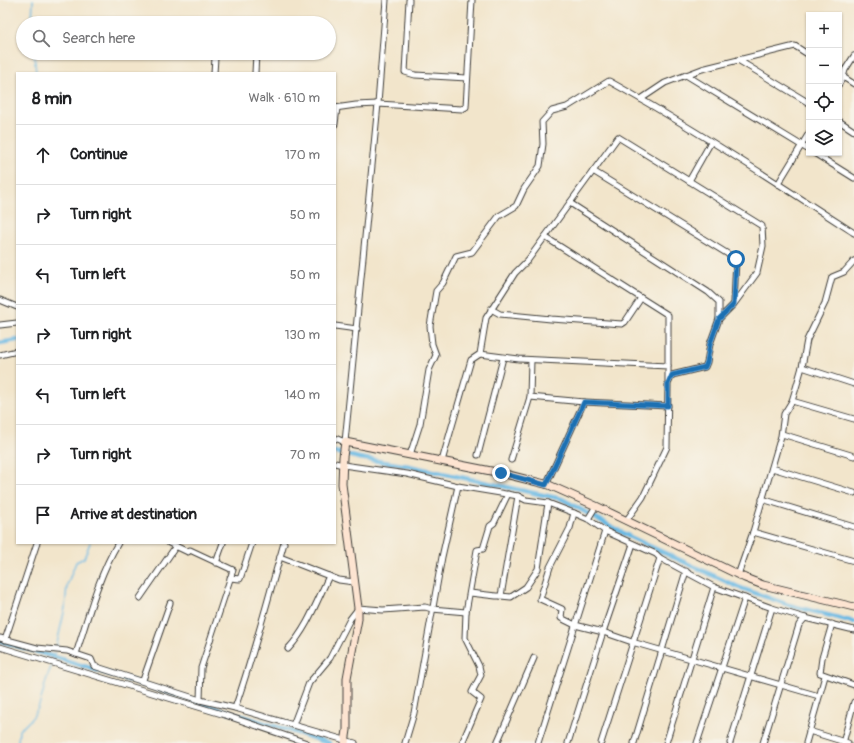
<!DOCTYPE html>
<html lang="en">
<head>
<meta charset="utf-8">
<style>
  :root { --surface:#fff; --page:#f2f2f2; --text:#202124; --muted:#757577; --line:#e0e0e0 }
  body { margin:0; font-family:Pangolin,sans-serif; background:var(--page); color:var(--text) }
  .controls { position:absolute; right:12px; top:12px; display:grid; overflow:hidden; border-radius:0px; box-shadow:0 1px 3px #0004 }
  .controls button { width:36px; height:36px; display:grid; place-items:center; padding:0; border:0; border-bottom:1px solid var(--line); background:var(--surface); color:var(--text); font:20px sans-serif }
  .stop { position:absolute; width:12px; height:12px; margin:-9px; border:3px solid #1f6fb2; border-radius:50%; background:#fff }
  .stop.end { background:#1f6fb2; border-color:#fff; box-shadow:0 1px 4px #0008 }
  .list { margin:0; padding:0; list-style:none }
  h2 { display:flex; justify-content:space-between; align-items:center; height:52px; margin:0; padding:0 16px; font-size:17px }
  h2 small { font-size:13px; font-weight:400; color:var(--muted) }
  .list li { display:grid; grid-template-columns:26px 1fr auto; gap:12px; align-items:center; box-sizing:border-box; height:60px; padding:0 16px; border-top:1px solid var(--line) }
  .list b { display:block; font-size:15px; white-space:nowrap }
  .list em { font-size:13px; font-style:normal; color:var(--muted) }
  .icon { flex:none; width:22px; height:22px; fill:none; stroke:currentColor; stroke-width:2; stroke-linecap:round; stroke-linejoin:round }
  .map { position:relative; flex:none; width:854px; height:743px; overflow:hidden }
  .search { position:absolute; background:var(--surface); box-shadow:0 1px 3px #0004; left:16px; top:16px; width:320px; height:44px; display:flex; align-items:center; gap:10px; box-sizing:border-box; padding:0 14px; border-radius:22px; color:var(--muted); font-size:15px }
  .panel { position:absolute; background:var(--surface); box-shadow:0 1px 3px #0004; left:16px; top:72px; width:320px; height:472px; border-radius:0px }
  .map>svg:first-child { display:block }
  .lines { fill:none; stroke-linecap:round; stroke-linejoin:round }
  .stream { stroke:#69b9e4; stroke-width:1.5 }
  .canal { stroke:#69b9e4; stroke-width:4.5 }
  .street-casing { stroke:#3c3a36; stroke-width:7 }
  .secondary-casing { stroke:#3c3a36; stroke-width:9 }
  .street { stroke:#fff; stroke-width:5 }
  .secondary { stroke:#fde4d1; stroke-width:7 }
  .route { stroke:#1f6fb2; stroke-width:5 }
</style>
</head>
<body>
<div class="map">
<svg width="854" height="743" viewBox="0 0 854 743">
  <rect width="100%" height="100%" fill="#f7f3e8"/>
  <filter id="ink" filterUnits="userSpaceOnUse"><feTurbulence type="fractalNoise" baseFrequency=".025" numOctaves="2"/><feDisplacementMap in="SourceGraphic" scale="8" xChannelSelector="R" yChannelSelector="G"/><feConvolveMatrix kernelMatrix="1 2 1 2 8 2 1 2 1" color-interpolation-filters="sRGB"/></filter>
  <filter id="wash" filterUnits="userSpaceOnUse"><feTurbulence type="fractalNoise" baseFrequency=".012" numOctaves="4" result="noise"/><feDisplacementMap in="SourceGraphic" scale="16" xChannelSelector="R" yChannelSelector="G"/><feGaussianBlur stdDeviation="0.9" result="paint"/><feColorMatrix in="noise" values="0 0 0 0 0 0 0 0 0 0 0 0 0 0 0 0 0 1.4 0 .05"/><feComposite in="paint" operator="in"/></filter>
  <g filter="url(#wash)">
    <rect width="100%" height="100%" fill="#f2e5cb"/>
    <g class="lines">
      <g class="stream">
        <path d="M32,23L33,0"/>
        <path d="M34,53L36,73"/>
        <path d="M56,648L65,608L67,585L76,562L84,558L90,543"/>
        <path d="M18,743L19,730C47,710 39,689 53,663V660L55,652"/>
      </g>
      <g class="canal">
        <path d="M0,343L17,340"/>
        <path d="M335,452L359,458L409,466L562,499L630,537L738,587L789,605L854,622"/>
        <path d="M0,641L58,658L329,743"/>
      </g>
    </g>
  </g>
  <g filter="url(#ink)">
    <g class="lines">
      <defs>
        <g id="street">
          <path d="M409,0L405,72L415,75L467,78"/>
          <path d="M854,56L845,70L843,77L854,84"/>
          <path d="M738,60L809,103"/>
          <path d="M214,73L215,58"/>
          <path d="M255,73L256,53"/>
          <path d="M686,75L809,150"/>
          <path d="M839,75L843,77L839,84"/>
          <path d="M641,99L665,83L702,69L795,46L809,55"/>
          <path d="M335,108L356,105L378,104L462,109L466,107L472,0"/>
          <path d="M839,121L854,131"/>
          <path d="M335,124L337,108"/>
          <path d="M814,153L854,178"/>
          <path d="M593,171L736,259L734,303"/>
          <path d="M689,181L711,142"/>
          <path d="M778,184L809,133"/>
          <path d="M570,203L708,292L719,302V319"/>
          <path d="M545,237L668,315V381"/>
          <path d="M0,300L17,307"/>
          <path d="M491,309L500,314L551,319L622,324L625,322L641,298"/>
          <path d="M0,325L17,323"/>
          <path d="M335,326L357,329"/>
          <path d="M480,354L519,359L668,366"/>
          <path d="M0,355L17,351"/>
          <path d="M531,360L530,397L584,402L546,485"/>
          <path d="M802,367L854,384"/>
          <path d="M792,401L854,419"/>
          <path d="M584,402L668,406"/>
          <path d="M782,434L854,456"/>
          <path d="M335,438L345,442L378,104L386,0"/>
          <path d="M410,455L420,424L429,370L436,355L432,344L430,326L436,291L443,283L456,256L472,252L499,216L516,206L524,189L540,166L543,144L542,122L552,111L567,107L609,81C693,128 774,181 854,233"/>
          <path d="M478,455L503,358"/>
          <path d="M511,460L530,397"/>
          <path d="M442,461L471,360L480,354L486,318L515,273L528,260L618,137L762,226L763,246L757,273L734,304L719,319L710,344L707,362L705,367L672,375L668,384L667,447L643,497L626,521"/>
          <path d="M335,463L343,465L407,474L458,486L518,496L526,500L548,503L574,513L588,519L605,531L656,554L660,558L714,587L772,608L805,618L854,630"/>
          <path d="M772,468L854,493"/>
          <path d="M762,499L854,527"/>
          <path d="M574,513L570,528L550,567L540,599L562,609L561,618L575,625L603,632L632,642L819,696"/>
          <path d="M588,519L596,506"/>
          <path d="M753,532L854,561"/>
          <path d="M169,543L188,552L190,550L233,570L201,668L200,700"/>
          <path d="M280,557L339,580L354,582"/>
          <path d="M216,563L223,543"/>
          <path d="M738,575L753,532L781,436L784,414L792,401L796,388L802,367L807,340L825,303L832,277L844,272L854,261"/>
          <path d="M230,578L240,579L252,543"/>
          <path d="M470,593L496,596H501L518,496"/>
          <path d="M501,596L511,597L526,587L538,569L548,503"/>
          <path d="M140,598L176,546"/>
          <path d="M358,608L383,610L425,607L432,609L466,612"/>
          <path d="M832,624L822,658L820,673L854,685"/>
          <path d="M0,638L37,648L67,651L91,659L94,666L200,700L235,708L355,743"/>
          <path d="M5,640L37,543"/>
          <path d="M0,647L225,715L307,743"/>
          <path d="M288,649C307,629 317,601 329,576"/>
          <path d="M76,654C88,617 98,577 118,543"/>
          <path d="M143,680L170,603"/>
          <path d="M235,708C254,654 268,598 284,543"/>
          <path d="M293,725L309,683L330,658L350,619L357,610"/>
          <path d="M809,731L848,743"/>
          <path d="M405,743L414,713L442,557L458,486"/>
          <path d="M462,743L481,699L472,692L481,675L479,666L465,638L466,612L477,550L483,549L490,526L494,523L508,494"/>
          <path d="M497,743L534,658"/>
          <path d="M538,743L605,531"/>
          <path d="M568,743L603,632L633,544"/>
          <path d="M601,743L660,558"/>
          <path d="M634,743L686,571"/>
          <path d="M666,743L714,587"/>
          <path d="M697,743L745,598"/>
          <path d="M730,743L772,608"/>
          <path d="M763,743L799,625L805,618"/>
          <path d="M806,743L825,676"/>
          <path d="M843,743L854,702"/>
        </g>
        <path id="secondary" d="M345,743L347,730V678L358,619V608L342,484L343,457L345,442L501,473L549,485L596,506L745,578L763,585L854,607"/>
      </defs>
      <use href="#street" class="street-casing"/>
      <use href="#secondary" class="secondary-casing"/>
      <use href="#street" class="street"/>
      <use href="#secondary" class="secondary"/>
    </g>
  </g>
  <g class="lines" filter="url(#ink)">
    <path class="route" d="M501,473L546,485L584,402L668,406V384L672,375L705,367L707,362L710,344L719,319L734,304L736,259"/>
  </g>
</svg>
<div class="controls">
<button>+</button>
<button>−</button>
<button><svg class="icon" aria-label="locate" viewBox="0 0 24 24"><circle cx="12" cy="12" r="6"/><path d="M12 2v4M12 18v4M2 12h4M18 12h4"/></svg></button>
<button><svg class="icon" aria-label="layers" viewBox="0 0 24 24"><path d="M12 4l9 5-9 5-9-5zM3 14l9 5 9-5"/></svg></button>
</div>
<div class="stop" style="left:736px;top:259px"></div>
<div class="stop end" style="left:501px;top:473px"></div>
<div class="search"><svg class="icon" aria-label="search" viewBox="0 0 24 24"><circle cx="10" cy="10" r="6"/><path d="M15 15l6 6"/></svg>Search here</div>
<section class="panel">
<h2>8 min<small>Walk · 610 m</small></h2>
<ul class="list">
<li><svg class="icon" aria-label="ahead" viewBox="0 0 24 24"><path d="M12 20V5M6 11l6-6 6 6"/></svg><div><b>Continue</b></div><em>170 m</em></li>
<li><svg class="icon" aria-label="right" viewBox="0 0 24 24"><path d="M7 20v-9h11M14 6l5 5-5 5"/></svg><div><b>Turn right</b></div><em>50 m</em></li>
<li><svg class="icon" aria-label="left" viewBox="0 0 24 24"><path d="M17 20v-9H6M10 6l-5 5 5 5"/></svg><div><b>Turn left</b></div><em>50 m</em></li>
<li><svg class="icon" aria-label="right" viewBox="0 0 24 24"><path d="M7 20v-9h11M14 6l5 5-5 5"/></svg><div><b>Turn right</b></div><em>130 m</em></li>
<li><svg class="icon" aria-label="left" viewBox="0 0 24 24"><path d="M17 20v-9H6M10 6l-5 5 5 5"/></svg><div><b>Turn left</b></div><em>140 m</em></li>
<li><svg class="icon" aria-label="right" viewBox="0 0 24 24"><path d="M7 20v-9h11M14 6l5 5-5 5"/></svg><div><b>Turn right</b></div><em>70 m</em></li>
<li><svg class="icon" aria-label="arrive" viewBox="0 0 24 24"><path d="M6 21V4h12l-3 4 3 4H6"/></svg><div><b>Arrive at destination</b></div></li>
</ul>
</section>
</div>
</body>
</html>
